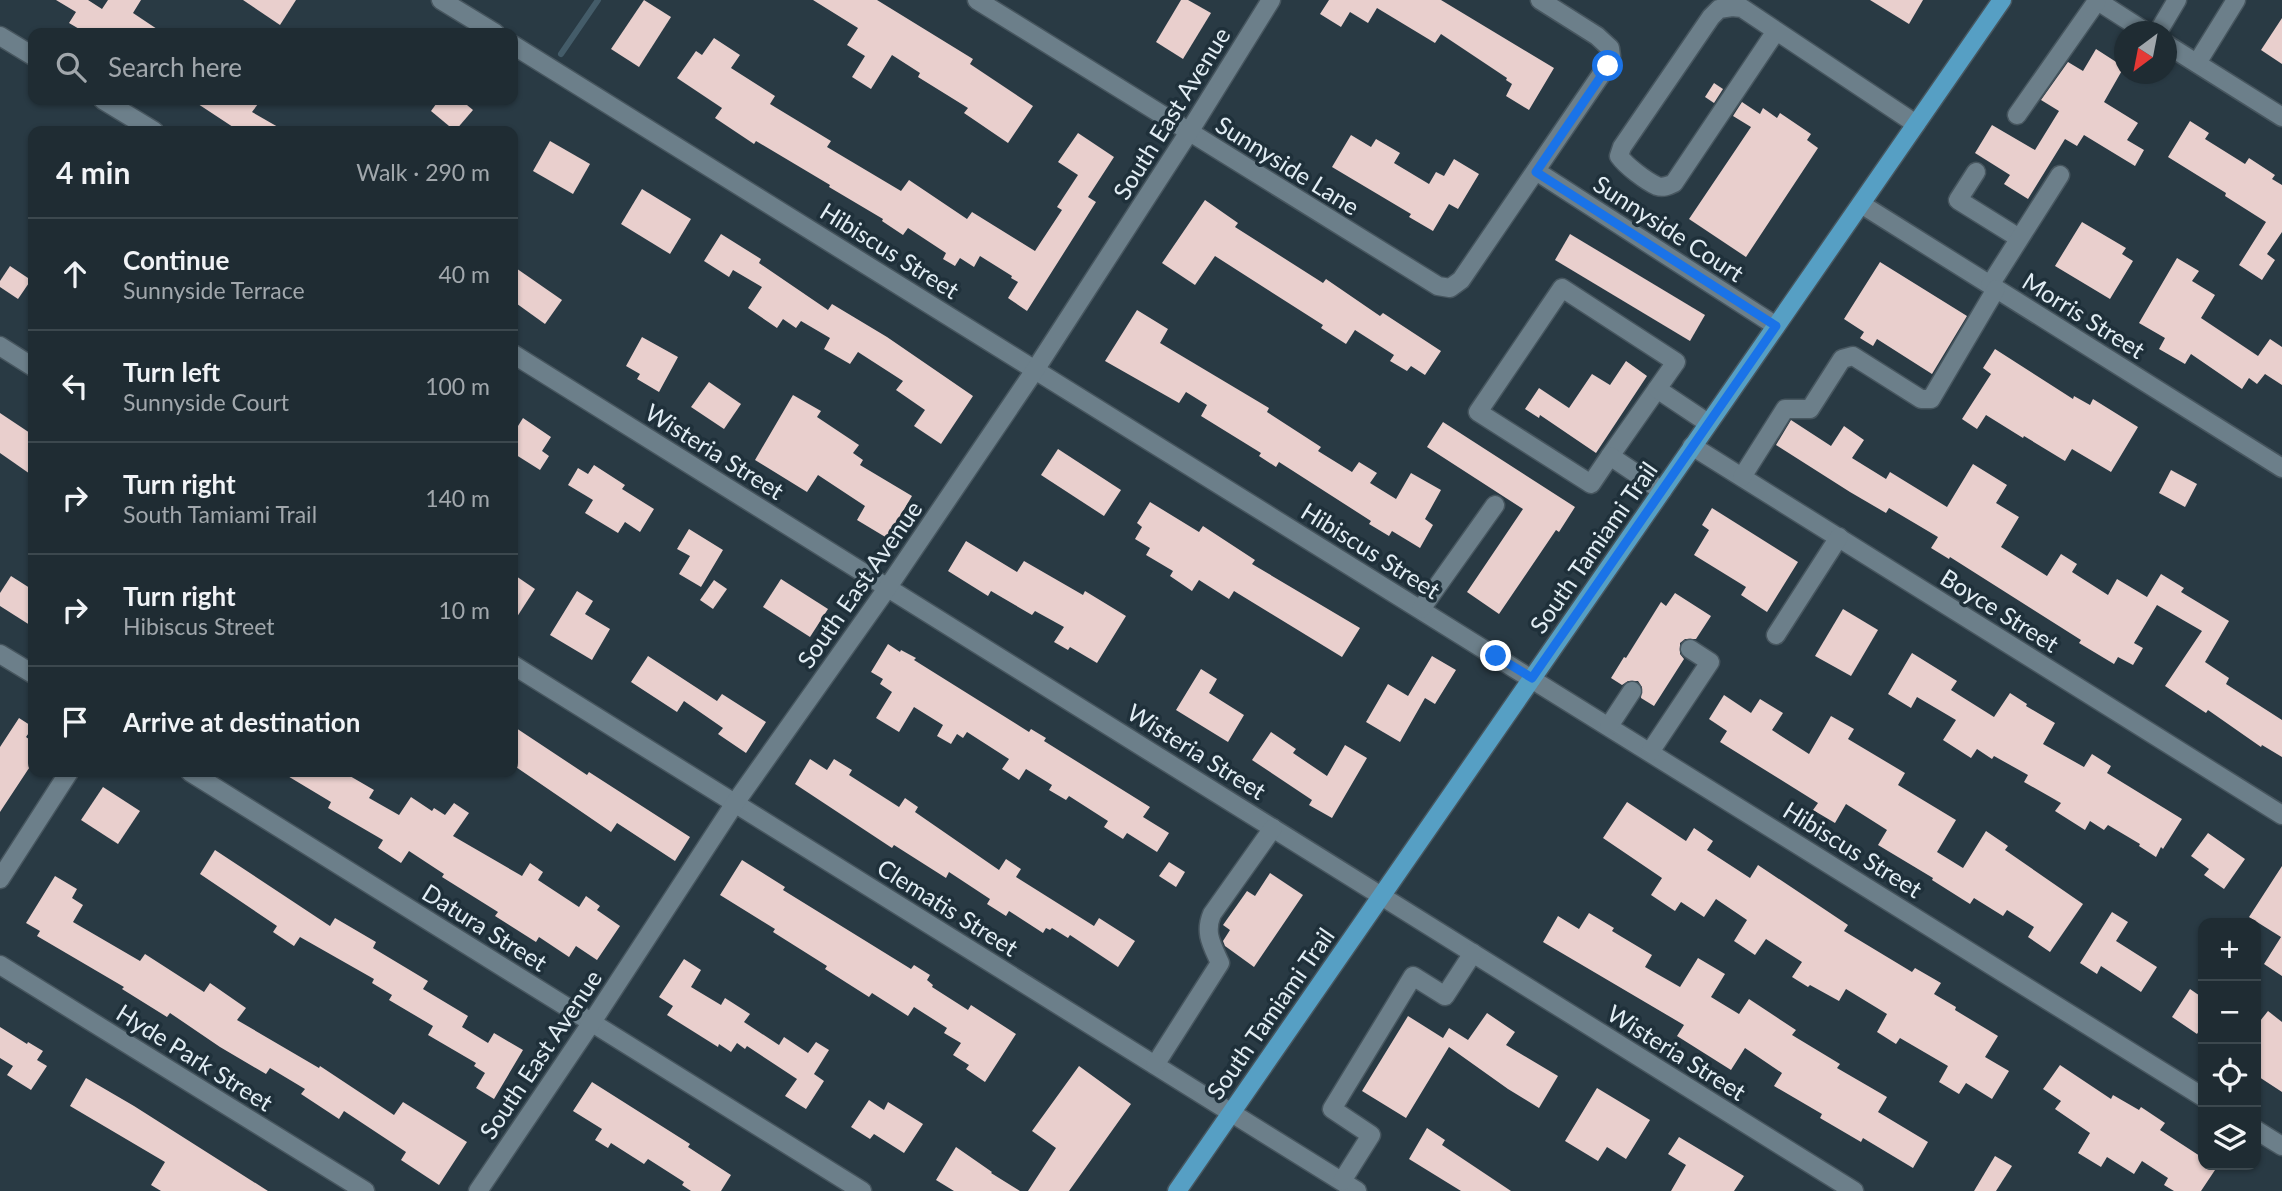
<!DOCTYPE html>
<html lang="en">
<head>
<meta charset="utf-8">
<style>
  :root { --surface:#1f2c33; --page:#27343b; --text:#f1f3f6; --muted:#a1a7ac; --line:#3c484e }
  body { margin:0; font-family:Lato,sans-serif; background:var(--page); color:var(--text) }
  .controls { position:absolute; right:21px; bottom:21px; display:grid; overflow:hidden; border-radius:14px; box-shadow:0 2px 5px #0004 }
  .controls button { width:63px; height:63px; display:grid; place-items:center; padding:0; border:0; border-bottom:2px solid var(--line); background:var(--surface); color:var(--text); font:35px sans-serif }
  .compass { position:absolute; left:2114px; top:21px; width:63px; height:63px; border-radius:50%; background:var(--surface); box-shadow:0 2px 5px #0004; rotate:212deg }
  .stop { position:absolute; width:21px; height:21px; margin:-16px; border:5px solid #1a73e8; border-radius:50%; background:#fff }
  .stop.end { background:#1a73e8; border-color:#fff; box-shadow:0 2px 7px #0008 }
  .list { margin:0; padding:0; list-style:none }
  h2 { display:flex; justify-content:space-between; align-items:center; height:91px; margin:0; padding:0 28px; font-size:30px }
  h2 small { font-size:23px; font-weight:400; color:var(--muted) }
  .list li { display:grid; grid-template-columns:46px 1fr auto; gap:21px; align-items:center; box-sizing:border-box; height:112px; padding:0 28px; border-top:2px solid var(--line) }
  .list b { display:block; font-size:26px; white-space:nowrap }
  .list p { margin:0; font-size:23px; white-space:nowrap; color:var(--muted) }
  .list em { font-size:23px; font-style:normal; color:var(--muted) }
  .icon { flex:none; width:38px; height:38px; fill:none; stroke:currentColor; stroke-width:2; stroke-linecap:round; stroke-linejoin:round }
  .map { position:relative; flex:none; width:2282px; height:1191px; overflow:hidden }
  .search { position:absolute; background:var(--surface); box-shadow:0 2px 5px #0004; left:28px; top:28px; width:490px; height:77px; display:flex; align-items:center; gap:18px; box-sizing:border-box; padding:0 24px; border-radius:14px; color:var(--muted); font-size:26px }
  .panel { position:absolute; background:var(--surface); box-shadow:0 2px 5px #0004; left:28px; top:126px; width:490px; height:651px; border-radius:14px }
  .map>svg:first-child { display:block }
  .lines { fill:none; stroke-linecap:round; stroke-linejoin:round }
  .stream { stroke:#445c69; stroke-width:6 }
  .building { fill:#e9cfcd }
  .minor-casing { stroke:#47565f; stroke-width:21 }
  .major-casing { stroke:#47565f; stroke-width:21 }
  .minor { stroke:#6c7f8a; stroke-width:18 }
  .major { stroke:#569fc4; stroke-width:18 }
  .route { stroke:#1a73e8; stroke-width:9 }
  .labels { text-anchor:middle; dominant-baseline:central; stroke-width:7; stroke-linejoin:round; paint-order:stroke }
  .street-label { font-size:24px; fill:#e2edf4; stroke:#1f303a }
</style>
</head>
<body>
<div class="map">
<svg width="2282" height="1191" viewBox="0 0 2282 1191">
  <rect width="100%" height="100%" fill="#293a44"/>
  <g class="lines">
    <path class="stream" d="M561,54L598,0"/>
  </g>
  <g class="building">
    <path d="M56,0H88L102,9L108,0H141L133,13L163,33H86L69,23L76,12Z"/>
    <path d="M243,0H296L280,25Z"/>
    <path d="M644,0L671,17L639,67L611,49Z"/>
    <path d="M813,0H877L973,59L970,64L1033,106L1008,143L964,113L968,108L918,77L920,73L892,55L871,89L852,77L865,56L847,45L858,28Z"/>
    <path d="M1181,0H1188L1211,13L1183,59L1156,42Z"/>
    <path d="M1329,0H1441L1554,68L1529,110L1506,96L1512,84L1506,80L1507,78L1441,34L1435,43L1377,8L1368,23L1350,12L1341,27L1320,14Z"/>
    <path d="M1870,0H1923L1909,24Z"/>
    <path d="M2282,18V64L2261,50Z"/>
    <path d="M714,38L740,55L731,68L775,96L770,104L831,141L827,147L901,191L909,180L967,219L972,212L1035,251L1062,210L1057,207L1078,175L1058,162L1078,133L1114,157L1088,197L1096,202L1027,311L1008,298L1018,282L1011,278L1012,276L980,256L974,267L960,258L955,266L943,259L946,253L908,228L903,235L882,221L883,219L829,187L830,185L756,141L754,144L715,118L722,108L677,78L696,51L702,55Z"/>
    <path d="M2096,49L2124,67L2104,102L2138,123L2127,140L2144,150L2135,166L2084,135L2077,146L2065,139L2028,199L2004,184L2010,175L1975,153L1992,125L2035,150L2059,111L2041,100L2068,62L2083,71Z"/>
    <path d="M1714,83L1723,89L1714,103L1705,97Z"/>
    <path d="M192,100H261L252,112L285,131H239Z"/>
    <path d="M439,100H461L473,110L455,131L431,111Z"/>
    <path d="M1742,102L1760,114L1763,108L1777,118L1780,113L1811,134L1807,140L1818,148L1746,257L1689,219L1751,127L1733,116Z"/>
    <path d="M2190,121L2209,133L2205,139L2245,164L2249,158L2275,175L2272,179L2282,185V232L2267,254L2275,260L2262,280L2239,265L2266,222L2225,196L2226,193L2168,157Z"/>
    <path d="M1351,135L1371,147L1376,139L1400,153L1394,163L1429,184L1436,172L1444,176L1454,159L1479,174L1458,209L1449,204L1433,231L1409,217L1411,214L1332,167Z"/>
    <path d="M550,141L590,164L573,194L533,171Z"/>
    <path d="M642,189L691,219L670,254L621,224Z"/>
    <path d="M1205,200L1238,223L1235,227L1323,283L1326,279L1380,316L1383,313L1441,351L1425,375L1411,366L1407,371L1390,361L1394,355L1355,330L1346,344L1321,328L1323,325L1215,256L1195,285L1162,263Z"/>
    <path d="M2082,222L2126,248L2122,254L2133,261L2110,299L2055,266Z"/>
    <path d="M721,234L761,259L759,263L828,310L832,304L887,337L973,396L941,444L914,426L925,410L896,390L903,381L858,352L850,364L824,349L830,338L801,321L796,328L783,319L777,328L748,308L762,287L733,270L729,277L704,261Z"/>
    <path d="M1570,234L1705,315L1690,341L1555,260Z"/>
    <path d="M2177,258L2199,271L2192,281L2215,295L2201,318L2258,356L2270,339L2282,347V385L2265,374L2257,384L2249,378L2242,389L2191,354L2185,364L2159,349L2165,338L2139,323Z"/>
    <path d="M1880,262L1967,316L1932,374L1877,339L1873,346L1860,338L1864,332L1844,319Z"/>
    <path d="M10,266L31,280L18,299L0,287V281Z"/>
    <path d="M513,266L562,300L545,324L513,301Z"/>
    <path d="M1137,310L1168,329L1160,343L1269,408L1267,412L1321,447L1318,451L1352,472L1359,462L1377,473L1370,483L1396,499L1411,473L1441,490L1425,519L1433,525L1420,548L1392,531L1389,536L1369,524L1371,521L1279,462L1276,467L1259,456L1261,453L1201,416L1207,405L1186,392L1179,403L1105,361Z"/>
    <path d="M642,337L678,357L659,392L637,379L640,374L626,366Z"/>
    <path d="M1995,349L2073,399L2074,396L2090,405L2093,399L2138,427L2111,472L2072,449L2065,461L2024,436L2023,438L1986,415L1977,429L1962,419L1991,374L1983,368Z"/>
    <path d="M1626,361L1647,376L1596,453L1540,415L1539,418L1525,409L1539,388L1569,408L1592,374L1610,385Z"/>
    <path d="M709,382L741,404L724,429L691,407Z"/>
    <path d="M793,395L821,411L817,417L859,445L853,453L863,460L860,465L912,496L887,538L857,520L865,506L818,475L807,492L755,460Z"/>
    <path d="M0,413L33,435V476L0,453Z"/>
    <path d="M523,418L551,437L542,451L549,456L540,470L513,453V434Z"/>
    <path d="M1791,420L1831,446L1844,426L1864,440L1852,458L1886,479L1890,472L1947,507L1973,464L2007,485L1996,503L2019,517L2001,547L2047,576L2061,554L2077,564L2072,572L2108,595L2117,579L2147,597L2161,574L2184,588L2181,592L2229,621L2205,662L2229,678L2226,684L2282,720V757L2262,745L2261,747L2208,710L2206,713L2165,686L2202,631L2157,605L2134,643L2143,648L2133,665L2118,657L2114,664L2079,643L2081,640L1950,557L1949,559L1931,548L1938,537L1889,508L1886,513L1850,492L1776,445Z"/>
    <path d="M1443,422L1575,507L1559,532L1556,530L1499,614L1467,592L1523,509L1427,447Z"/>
    <path d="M1058,449L1121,490L1104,516L1041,475Z"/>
    <path d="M594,465L625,485L622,489L654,509L640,532L625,522L618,533L585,513L593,500L568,485L578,468L588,474Z"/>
    <path d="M2171,470L2197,484L2185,507L2159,493Z"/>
    <path d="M1150,502L1199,532L1203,526L1255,560L1252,564L1360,628L1342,657L1234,591L1229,599L1199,580L1192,591L1170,576L1173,571L1146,555L1150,548L1135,539L1142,527L1137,523Z"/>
    <path d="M1712,508L1798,562L1767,612L1741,595L1746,587L1694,555L1709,530L1702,525Z"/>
    <path d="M689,529L723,550L701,587L679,574L690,556L677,549Z"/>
    <path d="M966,541L1017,572L1024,561L1083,595L1085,591L1126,616L1097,663L1070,647L1068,650L1054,642L1064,627L1035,611L1032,615L991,591L988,596L948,571Z"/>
    <path d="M513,574L535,589L513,623Z"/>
    <path d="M11,576L33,590V627L0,606V593Z"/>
    <path d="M781,579L828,609L810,637L763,607Z"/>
    <path d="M714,580L727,589L713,609L700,600Z"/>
    <path d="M577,591L593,601L585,614L610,629L592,660L550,635Z"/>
    <path d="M1675,593L1711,616L1696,639H1685L1680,643V654L1684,659L1654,706L1641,698L1642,687L1638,681H1628L1622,685L1611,678L1624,657L1626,658L1661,602L1666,606Z"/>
    <path d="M1843,609L1878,630L1851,676L1815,656Z"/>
    <path d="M888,644L900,652L901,650L916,658L914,660L1029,732L1031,729L1046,738L1044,741L1150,807L1143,817L1169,833L1157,852L1127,833L1123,839L1104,827L1108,821L1069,796L1066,800L1049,790L1052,785L1026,769L1019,780L1002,769L1009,759L967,732L963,738L957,734L951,744L937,736L943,725L914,707L899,732L876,718L892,692L880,684L883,679L871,672Z"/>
    <path d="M1912,653L1957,681L1951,690L1994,717L2010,693L2027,704L2026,706L2055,723L2043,744L2084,767L2092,754L2111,766L2107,773L2182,819L2163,849L2161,847L2156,857L2139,846L2140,844L2108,825L2104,830L2090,821L2085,830L2055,811L2061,803L2024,782L2028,775L1994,756L1992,759L1977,749L1971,758L1943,740L1956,720L1917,697L1911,708L1888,694Z"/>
    <path d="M648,656L717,701L722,694L766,722L746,753L718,734L723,728L684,701L677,712L631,682Z"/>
    <path d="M1432,656L1456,670L1435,704L1425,698L1400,742L1366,722L1388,684L1408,696Z"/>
    <path d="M1201,669L1217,679L1209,693L1244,715L1228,742L1176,710Z"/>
    <path d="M1724,695L1751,713L1760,699L1783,713L1772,730L1809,754L1831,716L1854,729L1848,739L1905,773L1898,785L1956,820L1937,852L1963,868L1986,831L2008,846L2005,850L2083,904L2050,952L2028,937L2034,927L2007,910L2003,916L1974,898L1970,904L1932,880L1933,878L1878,845L1887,830L1846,804L1835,823L1813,810L1818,803L1720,742L1727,731L1709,719Z"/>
    <path d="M19,718L33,727L26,737L33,742V762L0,812V747Z"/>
    <path d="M513,726L587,775L589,772L690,837L675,861L617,823L611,832L513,765Z"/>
    <path d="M1271,732L1296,749L1293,753L1327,776L1345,745L1367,758L1332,818L1309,805L1312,800L1252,760Z"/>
    <path d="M810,759L827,770L834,759L852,770L849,775L899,807L905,798L918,807L915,812L999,870L1006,859L1021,869L1016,877L1094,926L1099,918L1135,941L1118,967L1070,935L1068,938L1052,928L1050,930L1046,928L1043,933L1009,911L1006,916L987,904L990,899L949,872L946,878L894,845L892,848L795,784Z"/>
    <path d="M281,772H343L374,790L369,798L399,815L411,797L432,811L434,808L445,815L454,803L469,813L453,836L522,876L530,863L543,872L538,880L579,907L586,896L600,906L597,910L620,926L597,960L576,946L569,957L539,937L536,942L495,916L498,912L442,877L444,874L409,851L401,863L378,848L383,840L328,808L331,802Z"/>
    <path d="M103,787L140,811L118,844L81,820Z"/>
    <path d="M1627,802L1686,841L1694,828L1713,841L1707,850L1750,878L1758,865L1848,925L1844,931L1912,972L1915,968L1941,983L1934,994L1956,1007L1955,1010L1998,1036L1985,1057L2009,1071L1992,1099L1966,1083L1959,1094L1939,1082L1948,1066L1900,1038L1896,1044L1877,1032L1887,1014L1846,989L1839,1001L1810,985L1808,987L1792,977L1802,962L1766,939L1755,955L1734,941L1747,920L1716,899L1704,917L1681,902L1675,911L1651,895L1662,878L1603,838Z"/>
    <path d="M2208,833L2245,859L2224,889L2204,875L2209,869L2191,856Z"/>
    <path d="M215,850L330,926L335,918L376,942L373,948L428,981L423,989L468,1016L462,1027L488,1043L494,1033L523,1050L494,1099L476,1088L485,1073L474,1066L476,1063L428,1035L433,1026L389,1000L392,995L372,983L374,979L300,937L294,946L273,932L277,926L200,874Z"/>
    <path d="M742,860L785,887L783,890L911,969L914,965L930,975L927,980L933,985L932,987L968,1010L971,1005L1016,1034L985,1082L966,1069L969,1065L953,1055L961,1043L944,1033L947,1028L914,1007L908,1016L872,993L869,997L825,969L827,966L773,932L775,929L720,895Z"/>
    <path d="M1169,862L1185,872L1176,887L1159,876Z"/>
    <path d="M2282,866V976L2264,964L2281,937L2249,917Z"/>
    <path d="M1270,873L1303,895L1254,967L1225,946L1223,941L1230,930L1223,925L1247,891L1255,896Z"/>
    <path d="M55,876L77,889L72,898L83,905L73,922L140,961L145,954L204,992L210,983L246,1008L237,1020L319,1068L320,1066L394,1115L403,1102L467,1142L439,1185L401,1160L406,1152L344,1111L339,1119L301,1094L305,1089L270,1068L266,1074L220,1047L170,1013L167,1017L122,989L124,987L37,936L40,931L26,923Z"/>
    <path d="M2112,912L2128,922L2116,941L2157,967L2141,992L2101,966L2097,974L2080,963Z"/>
    <path d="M1589,913L1614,928L1612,931L1652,955L1645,967L1680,987L1698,958L1725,974L1711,997L1739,1014L1749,999L1796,1030L1792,1035L1840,1064L1837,1068L1887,1097L1878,1112L1928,1142L1913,1168L1863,1138L1861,1142L1820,1118L1822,1114L1774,1086L1782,1073L1745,1048L1731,1070L1677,1036L1684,1025L1543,942L1558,916L1579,929Z"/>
    <path d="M684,959L701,970L691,987L721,1005L725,998L750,1014L744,1022L779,1045L784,1037L808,1053L816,1042L829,1050L814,1074L824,1081L806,1109L785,1096L797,1079L747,1046L745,1049L737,1043L731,1052L719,1044L718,1047L667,1015L673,1006L659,997Z"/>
    <path d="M2190,989L2203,998V1024L2197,1034L2172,1017Z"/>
    <path d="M2268,1011L2282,1022V1092L2256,1075V1026Z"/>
    <path d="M1487,1013L1515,1032L1506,1045L1558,1076L1539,1108L1508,1089L1449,1047L1406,1118L1362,1091L1408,1016L1443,1038L1449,1028L1468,1040Z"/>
    <path d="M0,1027L27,1044L28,1042L43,1051L37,1060L47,1066L31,1090L7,1075L13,1066L0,1058Z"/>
    <path d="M2060,1065L2111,1099L2113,1095L2139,1110L2141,1107L2165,1123L2160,1130L2203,1158V1165H2213L2217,1167L2201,1191H2174L2164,1185L2168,1178L2142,1161L2134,1174L2107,1157L2101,1167L2078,1153L2090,1133L2055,1109L2061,1101L2043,1089Z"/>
    <path d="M1079,1066L1131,1104L1069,1191H1028L1056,1148L1032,1131Z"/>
    <path d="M86,1078L134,1106L268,1191H161L151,1185L165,1162L70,1106Z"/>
    <path d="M592,1082L690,1144L688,1147L731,1175L721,1191H691L682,1185L684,1182L648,1159L644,1164L611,1143L608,1148L595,1140L602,1129L573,1111Z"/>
    <path d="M1597,1088L1650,1120L1626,1159L1607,1147L1598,1161L1565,1141Z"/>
    <path d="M869,1100L884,1110L888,1102L923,1124L904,1153L874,1134L870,1139L851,1127Z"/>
    <path d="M1427,1128L1445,1140L1442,1145L1511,1191H1461L1409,1159Z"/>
    <path d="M1679,1137L1744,1176L1734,1191H1671L1686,1165L1668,1154Z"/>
    <path d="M956,1147L992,1172L991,1173L1020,1191H954L936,1180Z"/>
    <path d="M1995,1156L2012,1166L1996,1191H1974Z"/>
  </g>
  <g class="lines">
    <defs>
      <g id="minor">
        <path d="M441,0L495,33"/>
        <path d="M977,0L1438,286L1450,288L1461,280L1607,66L1611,56L1610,48L1597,36L1540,0"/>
        <path d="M2096,0L2146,32"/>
        <path d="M1776,31L1674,183C1668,186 1663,188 1657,186C1646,181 1626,166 1619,156L1622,147L1711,17L1719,9L1732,7L1742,8L1916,124"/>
        <path d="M2158,32L2177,0"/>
        <path d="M0,36L33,56"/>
        <path d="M2166,44L2282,117"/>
        <path d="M513,45L2203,1097"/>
        <path d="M2197,63L2236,0"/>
        <path d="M103,100L154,131"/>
        <path d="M2017,115L2097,1"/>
        <path d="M1536,171L1776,326"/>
        <path d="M1976,172L1958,200L2019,238"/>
        <path d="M1861,204L2282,468"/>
        <path d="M1990,285L2060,175"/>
        <path d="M0,346L33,367"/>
        <path d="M513,354L1854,1191"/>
        <path d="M1692,446L2282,815"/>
        <path d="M1610,456L1657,389"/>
        <path d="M1742,477L1785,409H1810L1842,359L1853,356L1921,399H1931L1996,289"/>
        <path d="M1662,491L1610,456L1591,484L1478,412L1562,288L1676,362L1657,389L1708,423"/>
        <path d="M1421,609L1495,505"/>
        <path d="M1776,635L1839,537"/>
        <path d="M0,654L33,674"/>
        <path d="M513,665L1357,1191"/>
        <path d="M1609,726L1632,691"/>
        <path d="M1650,752L1710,662L1690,649"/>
        <path d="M190,772L862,1191"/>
        <path d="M0,879L69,772"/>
        <path d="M0,965L365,1191"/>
        <path d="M1155,1065L1220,963C1212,945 1204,933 1212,914L1273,828"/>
        <path d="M2256,1130L2282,1146"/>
        <path d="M1342,1181L1371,1135L1332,1109L1413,976L1445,996L1473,953"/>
        <path d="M478,1191L592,1022L735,803L888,587L1035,370L1189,132L1271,0"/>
      </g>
      <path id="major" d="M1177,1191L2002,0"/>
    </defs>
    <use href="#minor" class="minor-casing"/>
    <use href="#major" class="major-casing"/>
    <use href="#minor" class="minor"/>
    <use href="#major" class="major"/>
  </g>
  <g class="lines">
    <path class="route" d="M1496,656L1532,678L1776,326L1536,172L1608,66"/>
  </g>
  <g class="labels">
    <g class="street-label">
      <text transform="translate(1171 113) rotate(-58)">South East Avenue</text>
      <text transform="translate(1288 165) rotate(32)">Sunnyside Lane</text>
      <text transform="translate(1669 228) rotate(33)">Sunnyside Court</text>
      <text transform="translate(890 250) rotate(32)">Hibiscus Street</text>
      <text transform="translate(2084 315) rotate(32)">Morris Street</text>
      <text transform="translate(715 451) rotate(32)">Wisteria Street</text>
      <text transform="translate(1593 547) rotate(-55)">South Tamiami Trail</text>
      <text transform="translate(1371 550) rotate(32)">Hibiscus Street</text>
      <text transform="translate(859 584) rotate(-55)">South East Avenue</text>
      <text transform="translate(2000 610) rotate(32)">Boyce Street</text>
      <text transform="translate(1197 751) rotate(32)">Wisteria Street</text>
      <text transform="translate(1853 849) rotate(32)">Hibiscus Street</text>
      <text transform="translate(948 907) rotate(32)">Clematis Street</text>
      <text transform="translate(485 927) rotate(32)">Datura Street</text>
      <text transform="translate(1270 1013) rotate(-55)">South Tamiami Trail</text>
      <text transform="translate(1677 1052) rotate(32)">Wisteria Street</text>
      <text transform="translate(540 1054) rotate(-56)">South East Avenue</text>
      <text transform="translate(195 1057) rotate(32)">Hyde Park Street</text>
    </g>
  </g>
</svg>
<div class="controls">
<button>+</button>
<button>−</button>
<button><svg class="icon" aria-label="locate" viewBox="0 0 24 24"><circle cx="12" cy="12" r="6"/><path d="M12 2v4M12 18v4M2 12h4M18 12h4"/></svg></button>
<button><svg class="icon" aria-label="layers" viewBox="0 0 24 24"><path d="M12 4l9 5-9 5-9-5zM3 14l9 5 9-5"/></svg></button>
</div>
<svg class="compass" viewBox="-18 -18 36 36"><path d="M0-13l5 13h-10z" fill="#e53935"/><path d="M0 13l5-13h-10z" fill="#a1a7ac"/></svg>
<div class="stop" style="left:1608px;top:66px"></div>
<div class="stop end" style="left:1496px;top:656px"></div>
<div class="search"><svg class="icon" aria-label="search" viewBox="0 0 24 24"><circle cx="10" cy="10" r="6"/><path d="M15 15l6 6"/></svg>Search here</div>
<section class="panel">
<h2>4 min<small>Walk · 290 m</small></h2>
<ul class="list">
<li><svg class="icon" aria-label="ahead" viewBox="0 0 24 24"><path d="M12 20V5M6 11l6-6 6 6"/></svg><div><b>Continue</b><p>Sunnyside Terrace</p></div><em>40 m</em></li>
<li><svg class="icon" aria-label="left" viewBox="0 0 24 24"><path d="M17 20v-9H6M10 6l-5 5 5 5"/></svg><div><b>Turn left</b><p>Sunnyside Court</p></div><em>100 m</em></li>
<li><svg class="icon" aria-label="right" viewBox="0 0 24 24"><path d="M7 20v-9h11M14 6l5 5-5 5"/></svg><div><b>Turn right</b><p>South Tamiami Trail</p></div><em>140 m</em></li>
<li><svg class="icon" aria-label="right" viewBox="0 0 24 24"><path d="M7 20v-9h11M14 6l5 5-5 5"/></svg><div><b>Turn right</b><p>Hibiscus Street</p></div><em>10 m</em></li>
<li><svg class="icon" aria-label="arrive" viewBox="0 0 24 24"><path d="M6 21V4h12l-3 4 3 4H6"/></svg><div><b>Arrive at destination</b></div></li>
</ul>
</section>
</div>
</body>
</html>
